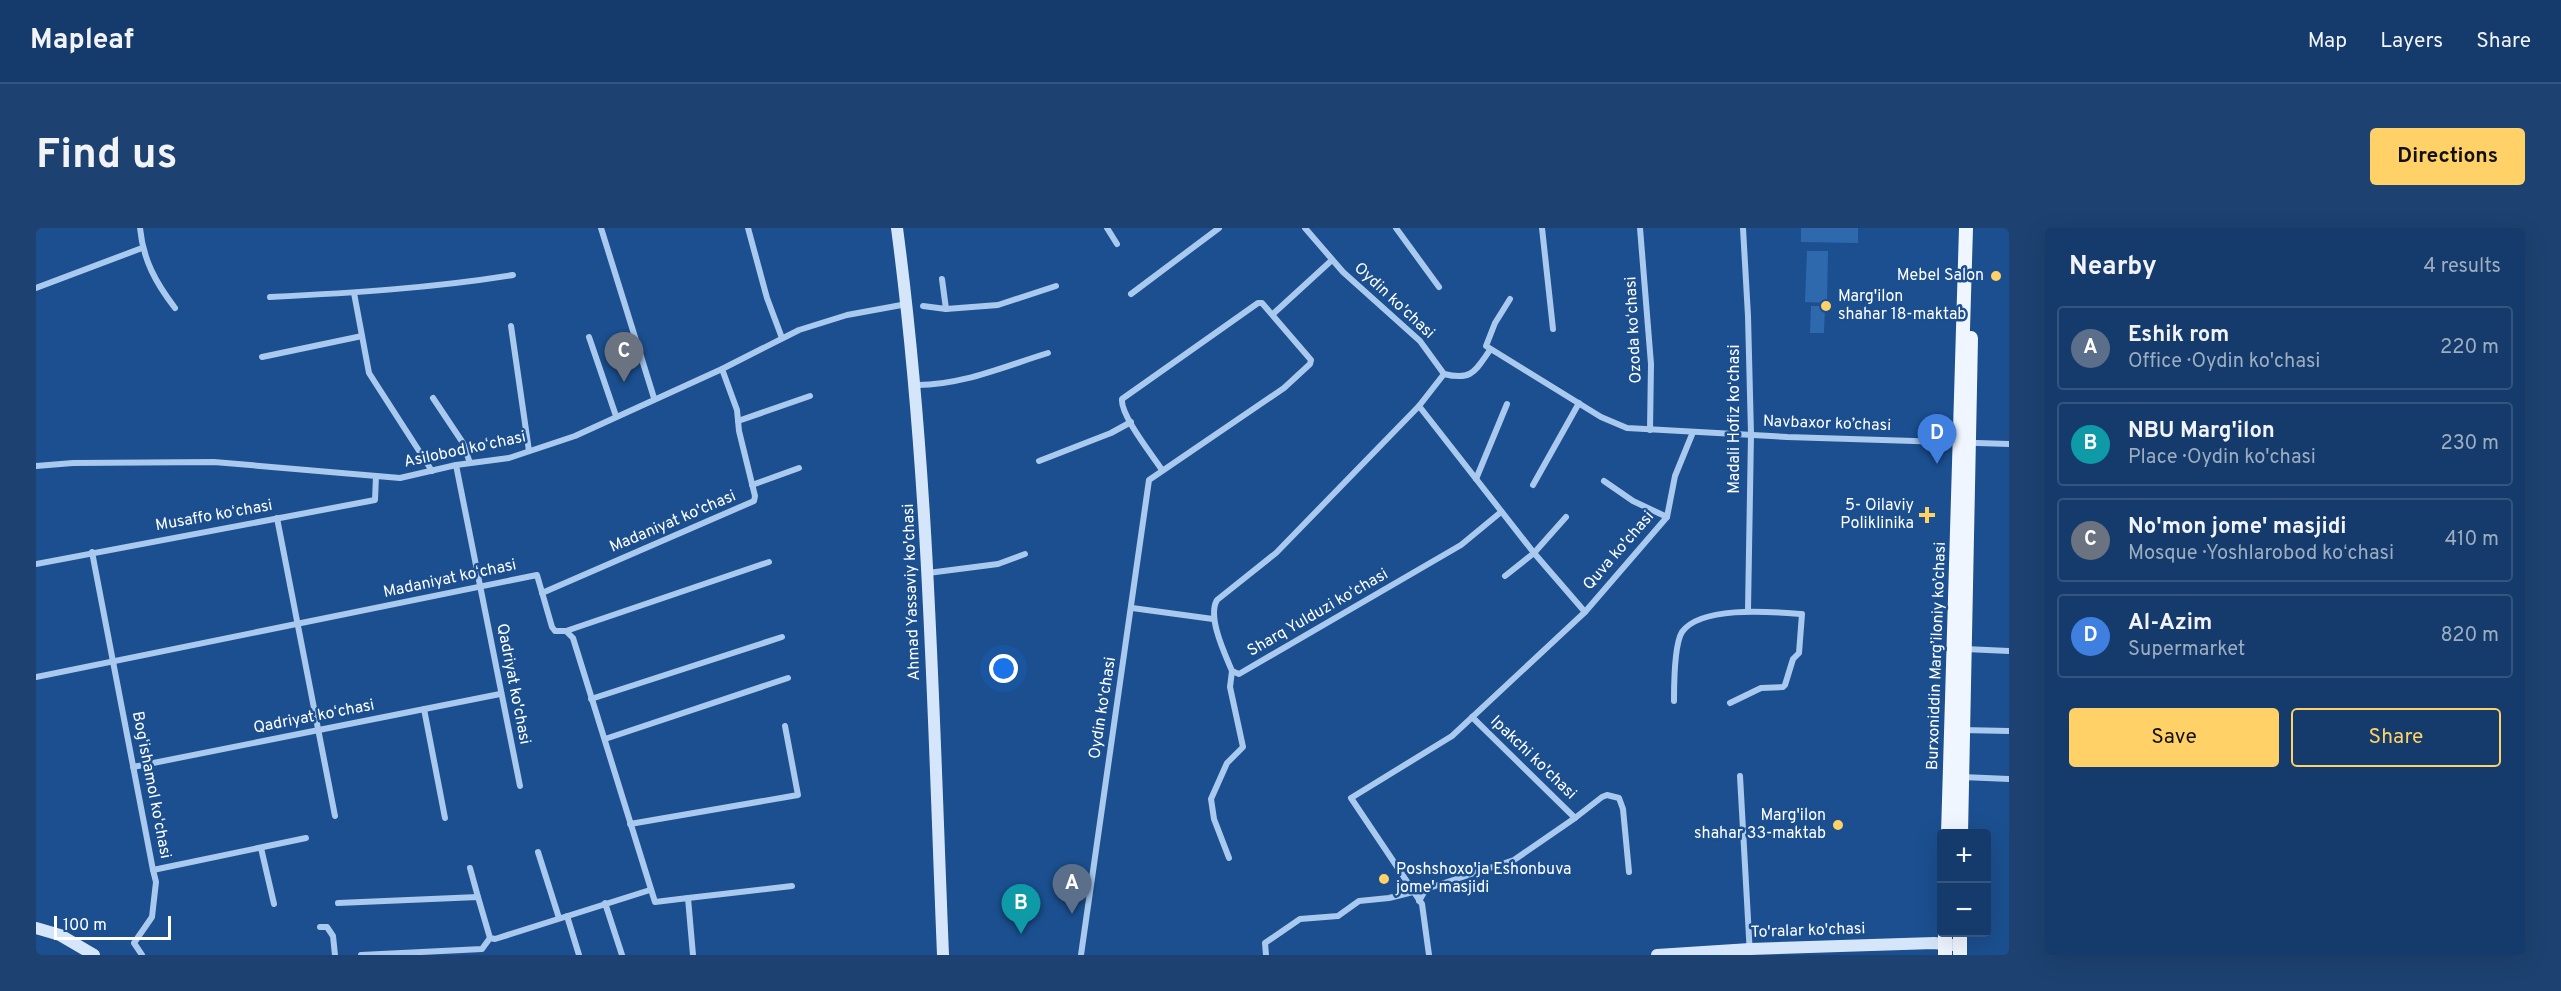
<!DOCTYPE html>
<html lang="en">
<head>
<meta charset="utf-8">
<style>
  :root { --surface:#143b6b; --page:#1d4271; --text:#f1f3f6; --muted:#9dadc1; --line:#33557e; --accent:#ffd166 }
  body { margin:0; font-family:Overpass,sans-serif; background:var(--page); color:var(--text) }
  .controls { position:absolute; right:18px; bottom:18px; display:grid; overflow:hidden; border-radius:6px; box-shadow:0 6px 24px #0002 }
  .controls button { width:54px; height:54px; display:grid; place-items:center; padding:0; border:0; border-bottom:2px solid var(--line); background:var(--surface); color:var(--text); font:30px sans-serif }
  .scale { position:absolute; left:18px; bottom:15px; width:117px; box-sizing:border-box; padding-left:6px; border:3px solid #fff; border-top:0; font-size:16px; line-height:21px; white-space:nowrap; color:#fff; -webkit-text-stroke:4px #1b4f8f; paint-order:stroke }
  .you { position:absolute; left:968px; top:441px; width:21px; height:21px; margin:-15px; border:4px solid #fff; border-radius:50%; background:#1a73e8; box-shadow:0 0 0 9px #1a73e833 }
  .badge { display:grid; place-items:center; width:39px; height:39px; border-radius:50%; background:var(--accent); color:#fff; font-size:20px; font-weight:700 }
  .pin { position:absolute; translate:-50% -50px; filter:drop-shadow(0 2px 3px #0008) }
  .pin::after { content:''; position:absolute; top:32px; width:21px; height:18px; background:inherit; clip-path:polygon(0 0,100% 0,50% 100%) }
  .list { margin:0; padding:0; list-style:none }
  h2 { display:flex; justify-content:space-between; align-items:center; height:78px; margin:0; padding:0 24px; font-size:26px }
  h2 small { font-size:20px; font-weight:400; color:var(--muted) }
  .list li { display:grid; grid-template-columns:39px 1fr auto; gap:18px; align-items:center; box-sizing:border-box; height:84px; margin:0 12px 12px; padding:0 12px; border:2px solid var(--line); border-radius:6px }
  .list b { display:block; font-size:22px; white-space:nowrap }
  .list p { margin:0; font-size:20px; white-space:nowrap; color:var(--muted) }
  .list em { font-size:20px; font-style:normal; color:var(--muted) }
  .actions { display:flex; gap:12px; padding:18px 24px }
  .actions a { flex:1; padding:14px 0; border:2px solid var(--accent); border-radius:6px; text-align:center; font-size:21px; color:var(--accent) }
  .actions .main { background:var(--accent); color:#111 }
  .map { position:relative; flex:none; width:1973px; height:727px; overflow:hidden; border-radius:6px }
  header { display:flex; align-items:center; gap:36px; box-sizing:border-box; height:84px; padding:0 30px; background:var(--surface); border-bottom:2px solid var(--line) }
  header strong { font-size:28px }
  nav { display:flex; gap:33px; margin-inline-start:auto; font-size:21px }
  .intro { display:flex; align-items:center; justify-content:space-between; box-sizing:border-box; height:144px; padding:0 36px }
  h1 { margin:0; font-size:42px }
  .button { padding:15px 27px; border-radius:6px; background:var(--accent); color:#111; font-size:21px; font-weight:700 }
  main { display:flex; gap:36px; padding:0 36px }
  aside { flex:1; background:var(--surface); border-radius:6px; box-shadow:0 6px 24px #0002 }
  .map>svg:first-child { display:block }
  .green { fill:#2e69ad }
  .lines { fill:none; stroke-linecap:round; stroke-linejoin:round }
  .street { stroke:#a9c9ee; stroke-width:6 }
  .secondary { stroke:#d6e6fa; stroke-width:12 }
  .primary { stroke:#f0f6ff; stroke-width:14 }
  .poi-dot { fill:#ffd166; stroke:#1b4f8f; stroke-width:2 }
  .labels { text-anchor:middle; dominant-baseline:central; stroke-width:5; stroke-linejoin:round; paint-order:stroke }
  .poi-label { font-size:16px; fill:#fff; stroke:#1b4f8f; text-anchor:end }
  .street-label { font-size:16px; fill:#fff; stroke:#1b4f8f }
</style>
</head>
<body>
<header>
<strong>Mapleaf</strong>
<nav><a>Map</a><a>Layers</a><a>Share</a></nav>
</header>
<div class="intro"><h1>Find us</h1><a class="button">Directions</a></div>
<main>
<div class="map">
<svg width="1973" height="727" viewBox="0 0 1973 727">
  <rect width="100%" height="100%" fill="#1b4f8f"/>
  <g class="green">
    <path d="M1765,0H1822V15L1765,14Z"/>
    <path d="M1771,23H1792L1791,75L1769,74Z"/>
    <path d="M1775,78H1789L1788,105H1774Z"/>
  </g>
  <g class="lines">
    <g class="street">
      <path d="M104,0C107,32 120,55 139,80"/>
      <path d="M565,0L618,170"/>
      <path d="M712,0L731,70L746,110"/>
      <path d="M1071,0L1081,16"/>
      <path d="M1269,0L1307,44L1384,113L1408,146C1436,153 1439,143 1454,122"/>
      <path d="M1360,0L1403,59"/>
      <path d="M1506,0L1517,101"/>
      <path d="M1604,0L1615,136L1614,202"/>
      <path d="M1707,0L1712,88L1715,206L1712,382"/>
      <path d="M0,60L106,20"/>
      <path d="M318,65L333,145L396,243"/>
      <path d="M1095,66L1183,0"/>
      <path d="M234,69C315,65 397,60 477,47"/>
      <path d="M1474,71L1459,95L1450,118L1565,189L1591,200L1751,209L1973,216"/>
      <path d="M887,78L910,81L906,51"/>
      <path d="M910,81L962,77L1020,58"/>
      <path d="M1237,86L1296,32"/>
      <path d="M475,98L493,223"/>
      <path d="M553,109L580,188"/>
      <path d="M226,129L326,108"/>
      <path d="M1408,146L1383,178L1498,325L1549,384"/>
      <path d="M879,157C924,158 969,138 1012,125"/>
      <path d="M397,170L427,215L434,235"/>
      <path d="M1383,178L1240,325L1181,372C1171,389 1189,426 1196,443L1203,446L1425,317L1465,284"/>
      <path d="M702,193L774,168"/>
      <path d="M1003,233L1075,205L1095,194"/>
      <path d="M420,237L484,558"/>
      <path d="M0,238L37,235L178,234L364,250L420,237L473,230L539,208L686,141L763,102L811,87L871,76"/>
      <path d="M1440,251L1471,176"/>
      <path d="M1568,253L1597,273L1631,289"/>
      <path d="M716,257L763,240"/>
      <path d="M1497,257L1543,175"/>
      <path d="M241,290L299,588"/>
      <path d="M56,324L117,642L270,610"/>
      <path d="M0,336L339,272L340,248"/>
      <path d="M892,345L962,336L989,326"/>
      <path d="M1469,348L1498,325L1530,289"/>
      <path d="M506,365L718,273L719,268L703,203L701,182L686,141"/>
      <path d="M1096,380L1177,391"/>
      <path d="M530,403L733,334"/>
      <path d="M1929,421L1973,423"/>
      <path d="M0,449L501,347L516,399L519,403H530L537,410L619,674L652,670L657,727"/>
      <path d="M555,471L746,409"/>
      <path d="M1638,473C1638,457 1638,417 1646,404C1665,377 1738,384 1766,386L1763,425L1757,431L1749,457L1747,459L1725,460L1694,475"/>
      <path d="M388,481L409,590"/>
      <path d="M1926,502L1973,503"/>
      <path d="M569,511L752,450"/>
      <path d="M97,539L464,466"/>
      <path d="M1704,548L1714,727"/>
      <path d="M1926,549L1973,551"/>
      <path d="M1539,590L1566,569L1571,567L1583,570L1587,581L1593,644"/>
      <path d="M594,596L762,567L749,498"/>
      <path d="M225,620L238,676"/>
      <path d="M502,624L523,690"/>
      <path d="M1193,630L1178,591L1175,571L1191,535L1207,519L1194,459L1196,443"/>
      <path d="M434,640L442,669"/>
      <path d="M652,670L756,658"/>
      <path d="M1383,673L1390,661L1478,632L1539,590L1436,489"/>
      <path d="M302,675L442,669L454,710L459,711L614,662"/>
      <path d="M569,675L586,727"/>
      <path d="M531,688L543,727"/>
      <path d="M284,699H291L297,708L299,727"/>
      <path d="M106,727L98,715L116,689L120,654L117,642"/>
      <path d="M325,727L446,721L454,710"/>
      <path d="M1045,727L1113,252L1248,160L1274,136L1275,132L1226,75H1222L1086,171C1084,187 1117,228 1126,242"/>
      <path d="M1230,727L1229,715L1264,691L1302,688L1323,673L1353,670L1377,664"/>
      <path d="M1393,727L1386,676L1315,570L1416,508L1549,384L1631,289L1639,248L1657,204"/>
    </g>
    <g class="secondary">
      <path d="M861,0C893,241 897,484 907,727"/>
      <path d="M0,700L24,707L58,727"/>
      <path d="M1621,727L1714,721L1898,715L1916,717"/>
    </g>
    <g class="primary">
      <path d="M1912,606L1930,0"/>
      <path d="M1925,606L1935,110"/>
      <path d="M1909,727V704"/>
      <path d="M1924,727V704"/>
    </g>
  </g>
  <g class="poi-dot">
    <circle cx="1960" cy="48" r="6"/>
    <circle cx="1790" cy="78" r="6"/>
    <path d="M1888 278h6v6h6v6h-6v6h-6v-6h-6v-6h6z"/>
    <circle cx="1802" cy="597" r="6"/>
    <circle cx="1348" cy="651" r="6"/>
  </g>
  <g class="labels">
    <g class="poi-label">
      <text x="1948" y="48">Mebel Salon</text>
      <text x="1802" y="69" text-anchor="start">Marg'ilon<tspan x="1802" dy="18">shahar 18-maktab</tspan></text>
      <text x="1878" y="278">5- Oilaviy<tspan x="1878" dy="18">Poliklinika</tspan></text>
      <text x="1790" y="588">Marg'ilon<tspan x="1790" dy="18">shahar 33-maktab</tspan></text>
      <text x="1360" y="642" text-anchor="start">Poshshoxo'ja Eshonbuva<tspan x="1360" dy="18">jome' masjidi</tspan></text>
    </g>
    <g class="street-label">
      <text transform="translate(1358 73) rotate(43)">Oydin ko'chasi</text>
      <text transform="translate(1598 102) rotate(-93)">Ozoda koʻchasi</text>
      <text transform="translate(1699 191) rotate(-90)">Madali Hofiz koʻchasi</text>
      <text transform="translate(1791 196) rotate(2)">Navbaxor ko’chasi</text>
      <text transform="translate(429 222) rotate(-12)">Asilobod koʻchasi</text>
      <text transform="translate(178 288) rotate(-10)">Musaffo koʻchasi</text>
      <text transform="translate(637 294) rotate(-23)">Madaniyat ko'chasi</text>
      <text transform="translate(1583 323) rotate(-49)">Quva ko'chasi</text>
      <text transform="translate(414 351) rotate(-12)">Madaniyat koʻchasi</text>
      <text transform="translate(876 364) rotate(-92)">Ahmad Yassaviy ko'chasi</text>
      <text transform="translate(1282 385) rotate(-30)">Sharq Yulduzi koʻchasi</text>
      <text transform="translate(1901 428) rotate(-88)">Burxoniddin Marg’iloniy ko’chasi</text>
      <text transform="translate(477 456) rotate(79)">Qadriyat ko'chasi</text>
      <text transform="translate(1067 480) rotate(-81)">Oydin ko'chasi</text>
      <text transform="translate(278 489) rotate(-11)">Qadriyat koʻchasi</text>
      <text transform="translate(1497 530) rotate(44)">Ipakchi ko'chasi</text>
      <text transform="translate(115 557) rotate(79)">Bogʻishamol koʻchasi</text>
      <text transform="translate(1772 703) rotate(-2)">To'ralar ko'chasi</text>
    </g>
  </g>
</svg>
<div class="controls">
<button>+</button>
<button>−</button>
</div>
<div class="scale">100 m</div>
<div class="you"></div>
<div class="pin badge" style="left:1036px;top:686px;background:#5c6f8a">A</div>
<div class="pin badge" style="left:985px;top:706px;background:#0f9aa8">B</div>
<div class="pin badge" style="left:588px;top:154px;background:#6b7280">C</div>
<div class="pin badge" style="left:1901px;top:236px;background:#3f7fe0">D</div>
</div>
<aside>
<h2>Nearby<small>4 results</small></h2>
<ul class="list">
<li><span class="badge" style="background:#5c6f8a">A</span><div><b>Eshik rom</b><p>Office · Oydin ko'chasi</p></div><em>220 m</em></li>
<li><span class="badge" style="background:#0f9aa8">B</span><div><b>NBU Marg'ilon</b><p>Place · Oydin ko'chasi</p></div><em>230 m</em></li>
<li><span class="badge" style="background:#6b7280">C</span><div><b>No'mon jome' masjidi</b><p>Mosque · Yoshlarobod koʻchasi</p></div><em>410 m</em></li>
<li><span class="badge" style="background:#3f7fe0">D</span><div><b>Al-Azim</b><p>Supermarket</p></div><em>820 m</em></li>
</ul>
<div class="actions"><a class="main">Save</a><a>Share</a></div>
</aside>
</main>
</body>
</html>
